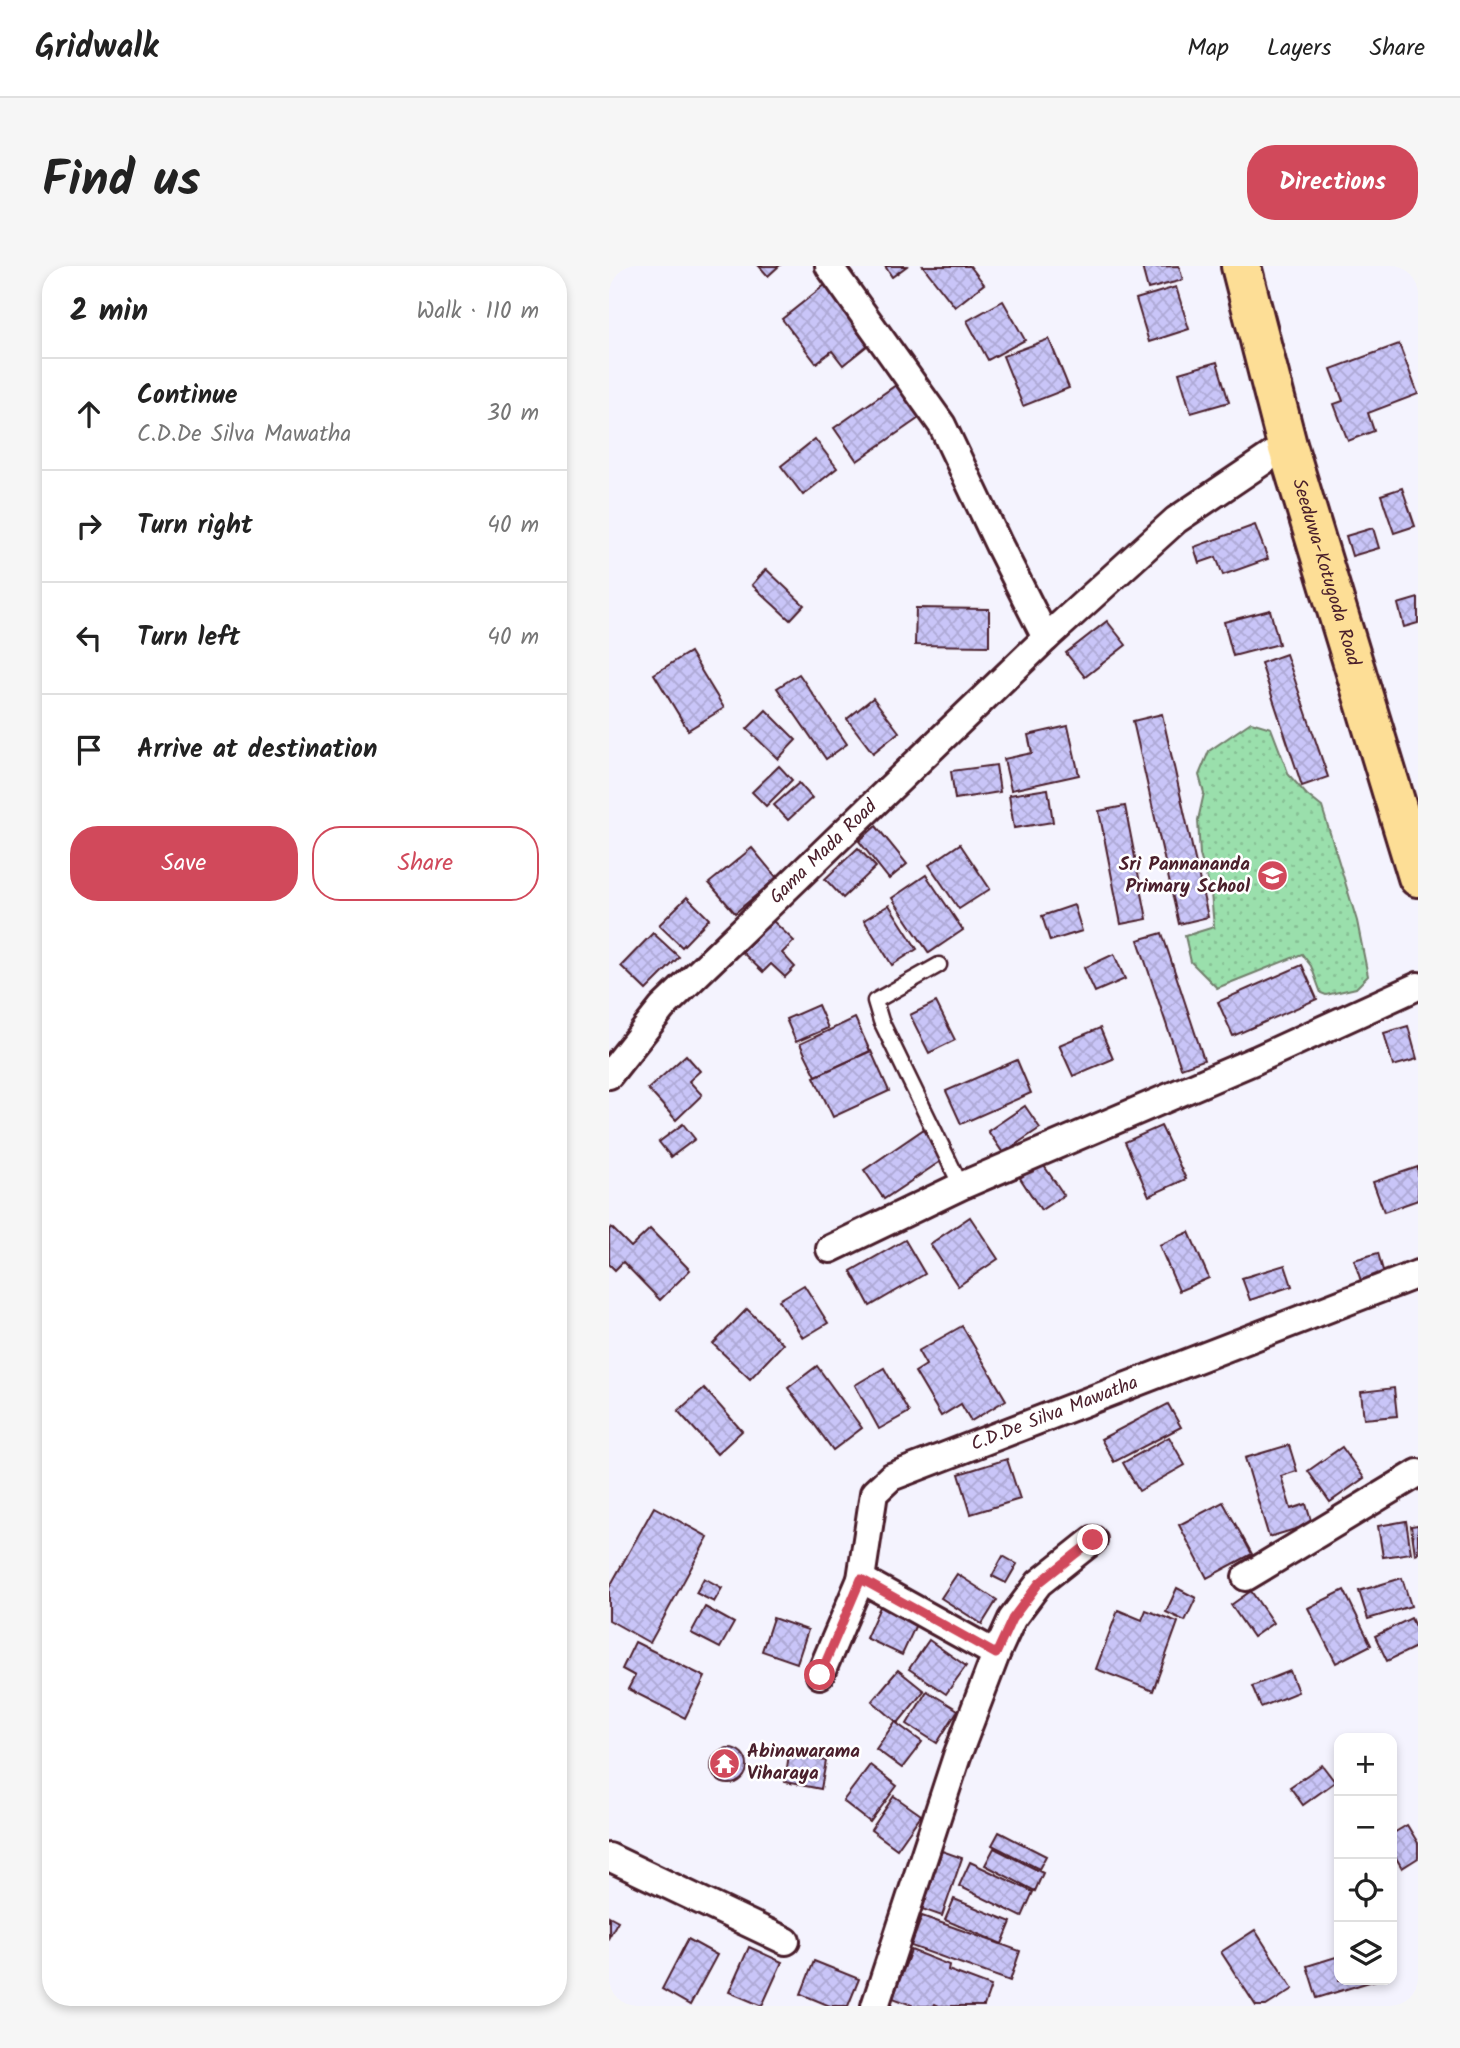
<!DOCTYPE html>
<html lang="en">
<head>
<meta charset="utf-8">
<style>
  :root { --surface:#fff; --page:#f6f6f6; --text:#222; --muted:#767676; --line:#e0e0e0; --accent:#d1495b }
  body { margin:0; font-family:Kalam,sans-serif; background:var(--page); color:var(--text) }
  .controls { position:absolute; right:21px; bottom:21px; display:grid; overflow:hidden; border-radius:14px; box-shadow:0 4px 10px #0003 }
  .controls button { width:63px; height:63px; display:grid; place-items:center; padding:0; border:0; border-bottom:2px solid var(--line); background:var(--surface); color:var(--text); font:35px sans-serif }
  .stop { position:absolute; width:21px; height:21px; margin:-16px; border:5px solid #d1495b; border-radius:50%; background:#fff }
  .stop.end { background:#d1495b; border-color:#fff; box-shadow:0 2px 7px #0008 }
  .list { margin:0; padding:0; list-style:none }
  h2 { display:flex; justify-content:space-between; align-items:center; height:91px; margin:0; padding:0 28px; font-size:30px }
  h2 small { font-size:23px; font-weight:400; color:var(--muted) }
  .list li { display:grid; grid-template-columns:46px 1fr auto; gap:21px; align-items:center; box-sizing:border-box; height:112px; padding:0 28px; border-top:2px solid var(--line) }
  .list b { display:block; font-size:26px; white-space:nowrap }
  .list p { margin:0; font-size:23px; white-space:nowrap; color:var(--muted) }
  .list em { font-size:23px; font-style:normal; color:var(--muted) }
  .actions { display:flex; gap:14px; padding:21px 28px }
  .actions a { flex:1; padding:16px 0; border:2px solid var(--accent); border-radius:28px; text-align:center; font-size:24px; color:var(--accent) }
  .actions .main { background:var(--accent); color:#fff }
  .icon { flex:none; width:38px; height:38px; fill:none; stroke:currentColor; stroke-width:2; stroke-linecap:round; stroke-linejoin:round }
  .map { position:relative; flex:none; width:809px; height:1740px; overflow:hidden; border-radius:28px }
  header { display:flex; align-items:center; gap:42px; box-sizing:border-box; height:98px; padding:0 35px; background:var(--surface); border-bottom:2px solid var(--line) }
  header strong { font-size:33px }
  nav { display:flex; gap:38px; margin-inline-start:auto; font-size:24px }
  .intro { display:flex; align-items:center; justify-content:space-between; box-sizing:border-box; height:168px; padding:0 42px }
  h1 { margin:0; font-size:49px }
  .button { padding:18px 32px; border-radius:28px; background:var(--accent); color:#fff; font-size:24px; font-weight:700 }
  main { display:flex; gap:42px; padding:0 42px }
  aside { flex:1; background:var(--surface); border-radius:28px; box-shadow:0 4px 10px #0003 }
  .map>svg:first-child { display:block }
  .park { fill:url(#park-dots); stroke:#727f6c; stroke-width:2 }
  .building { fill:url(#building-cross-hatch); stroke:#4a1f2b; stroke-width:2 }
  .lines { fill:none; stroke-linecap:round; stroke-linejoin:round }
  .lane-casing { stroke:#4a1f2b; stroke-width:19 }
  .street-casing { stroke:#4a1f2b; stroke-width:32 }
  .primary-casing { stroke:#4a1f2b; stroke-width:44 }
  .lane { stroke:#fff; stroke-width:14 }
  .street { stroke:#fff; stroke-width:26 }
  .primary { stroke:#fdde96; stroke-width:38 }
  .route { stroke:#d1495b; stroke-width:9 }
  .labels { text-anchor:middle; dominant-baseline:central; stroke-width:5; stroke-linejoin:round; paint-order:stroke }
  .street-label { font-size:19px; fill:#4a1f2b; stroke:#fff }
  .poi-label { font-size:19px; font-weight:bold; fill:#4a1f2b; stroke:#fff; text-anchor:end }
</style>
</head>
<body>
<header>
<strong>Gridwalk</strong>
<nav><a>Map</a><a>Layers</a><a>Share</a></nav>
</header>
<div class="intro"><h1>Find us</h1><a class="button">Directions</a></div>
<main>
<aside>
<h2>2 min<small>Walk · 110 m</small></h2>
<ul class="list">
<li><svg class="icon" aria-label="ahead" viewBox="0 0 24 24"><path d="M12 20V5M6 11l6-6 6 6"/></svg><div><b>Continue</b><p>C.D.De Silva Mawatha</p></div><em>30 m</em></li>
<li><svg class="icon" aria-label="right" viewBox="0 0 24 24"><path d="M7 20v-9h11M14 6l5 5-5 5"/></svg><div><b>Turn right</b></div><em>40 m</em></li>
<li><svg class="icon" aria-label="left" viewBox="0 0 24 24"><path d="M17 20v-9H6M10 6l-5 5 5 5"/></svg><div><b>Turn left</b></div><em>40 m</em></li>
<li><svg class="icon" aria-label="arrive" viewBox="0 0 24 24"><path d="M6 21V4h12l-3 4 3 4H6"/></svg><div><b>Arrive at destination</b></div></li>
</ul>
<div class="actions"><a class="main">Save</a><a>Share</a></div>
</aside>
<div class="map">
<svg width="809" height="1740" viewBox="0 0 809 1740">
  <defs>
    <pattern id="park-dots" width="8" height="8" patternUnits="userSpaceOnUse" patternTransform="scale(1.75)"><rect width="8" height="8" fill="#9adfac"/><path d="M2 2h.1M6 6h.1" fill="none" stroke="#86bf94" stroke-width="1.8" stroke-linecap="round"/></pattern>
    <pattern id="building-cross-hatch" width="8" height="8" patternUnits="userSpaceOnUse" patternTransform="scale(1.75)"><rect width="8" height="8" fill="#c9c5f8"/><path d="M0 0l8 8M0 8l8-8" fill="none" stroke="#aea9d5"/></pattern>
  </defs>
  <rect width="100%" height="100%" fill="#f4f3fe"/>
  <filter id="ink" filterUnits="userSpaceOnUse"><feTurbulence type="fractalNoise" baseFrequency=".0143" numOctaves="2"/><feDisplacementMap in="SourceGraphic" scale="14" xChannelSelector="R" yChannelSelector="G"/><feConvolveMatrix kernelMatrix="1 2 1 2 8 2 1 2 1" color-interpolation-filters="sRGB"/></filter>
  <g filter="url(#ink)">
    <path class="park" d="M642,456L662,462L680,509L698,529L713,541L748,655L759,710L747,722L717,729L712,727L702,700L693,688L608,722L582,696L576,670L605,661L602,627L591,589L589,554L595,527L590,509L600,485Z"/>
    <g class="building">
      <path d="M150,0H170L159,10Z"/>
      <path d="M276,0H298L283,11Z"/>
      <path d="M314,0H361L375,18L346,41Z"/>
      <path d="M570,0L574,14L539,23L533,1Z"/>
      <path d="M221,15L256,59L248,65L259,79L234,99L223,85L207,97L173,53Z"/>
      <path d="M567,21L580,63L540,76L527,33Z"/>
      <path d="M394,35L416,74L379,94L358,55Z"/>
      <path d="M440,73L460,122L414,140L394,90Z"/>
      <path d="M790,78L809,128L759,147L765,165L739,175L725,138L734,135L722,103Z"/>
      <path d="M608,96L620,136L582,147L570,107Z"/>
      <path d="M290,117L313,150L248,195L225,162Z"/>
      <path d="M206,173L228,202L194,229L172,200Z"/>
      <path d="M793,222L806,260L785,267L772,229Z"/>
      <path d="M646,259L659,293L614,309L607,291L590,297L585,281Z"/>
      <path d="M764,262L770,282L743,290L737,270Z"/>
      <path d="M157,303L195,339L181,354L143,319Z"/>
      <path d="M809,332V357L795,361L789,338Z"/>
      <path d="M307,342L380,343V380L306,379Z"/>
      <path d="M661,344L670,378L624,390L615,356Z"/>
      <path d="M498,355L517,379L476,411L457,387Z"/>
      <path d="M81,386L115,442L79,464L45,408Z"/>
      <path d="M677,388L719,511L693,520L652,397Z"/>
      <path d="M190,408L238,478L217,493L168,422Z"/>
      <path d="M264,432L290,466L264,487L238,453Z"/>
      <path d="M157,444L187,474L169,493L138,463Z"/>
      <path d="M553,448L599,651L570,658L524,455Z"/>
      <path d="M459,460L470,509L402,524L395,493L423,487L419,469Z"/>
      <path d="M387,499L391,526L346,533L342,505Z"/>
      <path d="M170,500L183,514L157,540L143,526Z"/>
      <path d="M190,517L203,532L179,554L165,539Z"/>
      <path d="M439,523L444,556L405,562L400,529Z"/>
      <path d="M516,540L538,653L512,658L490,545Z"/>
      <path d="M267,560L298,598L280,613L250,575Z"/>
      <path d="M351,578L381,623L350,643L320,599Z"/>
      <path d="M143,582L168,612L126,647L100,617Z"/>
      <path d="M249,582L267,601L234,632L216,613Z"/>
      <path d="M317,609L354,664L320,687L283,632Z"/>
      <path d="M78,631L100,653L73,681L50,659Z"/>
      <path d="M280,639L308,683L283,699L255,654Z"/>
      <path d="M465,639L473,665L441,675L433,650Z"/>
      <path d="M163,654L185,675L173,687L186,701L176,711L162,698L154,706L133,686Z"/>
      <path d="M44,667L70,691L37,724L12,700Z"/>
      <path d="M553,667L595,794L572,802L529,674Z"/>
      <path d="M505,688L516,713L486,726L475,702Z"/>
      <path d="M693,699L708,733L624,770L609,736Z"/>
      <path d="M327,736L346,774L320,787L301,749Z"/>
      <path d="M209,739L219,762L187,776L177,753Z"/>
      <path d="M246,752L261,785L207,810L191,778Z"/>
      <path d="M799,760L808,793L784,800L775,767Z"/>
      <path d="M491,762L504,793L464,810L450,779Z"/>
      <path d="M262,785L280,825L224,851L205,811Z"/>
      <path d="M77,789L91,805L80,815L93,829L67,854L39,823Z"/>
      <path d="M408,794L422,827L352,858L337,825Z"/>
      <path d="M416,840L431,862L394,887L379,865Z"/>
      <path d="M74,858L86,873L62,891L50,876Z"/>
      <path d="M552,860L577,913L540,930L516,876Z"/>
      <path d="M315,863L335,893L275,933L255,904Z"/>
      <path d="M433,897L455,929L432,944L411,912Z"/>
      <path d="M809,901V934L775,946L764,916Z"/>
      <path d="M361,951L389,993L349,1020L321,978Z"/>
      <path d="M2,961L22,981L41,963L81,1004L51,1034L14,996L6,1004L0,998V964Z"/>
      <path d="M580,966L600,1012L570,1025L550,979Z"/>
      <path d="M296,974L316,1008L261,1040L242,1005Z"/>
      <path d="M769,987L775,1008L752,1015L745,994Z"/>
      <path d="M676,999L683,1020L641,1034L633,1012Z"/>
      <path d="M195,1019L219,1057L194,1072L170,1034Z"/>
      <path d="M138,1043L174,1078L141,1113L104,1078Z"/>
      <path d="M353,1060L397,1134L362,1155L352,1138L332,1150L306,1106L317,1099L309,1085Z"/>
      <path d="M208,1100L253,1162L224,1184L179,1122Z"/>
      <path d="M275,1102L300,1146L270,1163L246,1119Z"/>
      <path d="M95,1122L133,1165L108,1188L69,1145Z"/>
      <path d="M785,1122L788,1150L755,1153L752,1126Z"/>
      <path d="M559,1138L572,1161L505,1196L492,1173Z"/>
      <path d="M560,1171L576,1199L530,1225L514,1197Z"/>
      <path d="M680,1179L688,1205L672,1210L682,1243L697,1238L703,1258L660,1271L636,1192Z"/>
      <path d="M733,1181L755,1212L721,1236L699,1205Z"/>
      <path d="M398,1193L411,1233L362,1248L350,1208Z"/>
      <path d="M614,1236L643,1288L598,1312L570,1259Z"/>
      <path d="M45,1241L99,1271L41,1377L0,1354V1322Z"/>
      <path d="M797,1255L802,1287L774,1291L769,1260Z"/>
      <path d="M809,1259V1287L806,1288L802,1260Z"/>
      <path d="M394,1290L408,1298L397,1317L383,1310Z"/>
      <path d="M348,1308L388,1334L373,1358L332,1332Z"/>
      <path d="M95,1312L113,1322L105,1336L87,1327Z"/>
      <path d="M793,1312L802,1340L759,1353L750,1325Z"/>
      <path d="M568,1322L587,1332L576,1355L557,1346Z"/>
      <path d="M735,1324L762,1379L727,1397L699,1342Z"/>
      <path d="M642,1325L664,1357L644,1371L622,1339Z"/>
      <path d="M274,1334L310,1352L293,1389L257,1372Z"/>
      <path d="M96,1341L125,1357L111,1382L82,1367Z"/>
      <path d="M509,1344L533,1354L537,1344L569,1356L544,1425L487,1403Z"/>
      <path d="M164,1352L199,1364L188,1397L153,1385Z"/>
      <path d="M802,1352L809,1367V1380L778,1395L766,1370Z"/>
      <path d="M320,1374L357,1400L337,1428L300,1403Z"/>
      <path d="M26,1376L96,1411L76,1452L19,1423L26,1410L13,1403Z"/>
      <path d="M289,1404L315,1425L289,1457L263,1435Z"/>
      <path d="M681,1405L689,1426L652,1441L643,1420Z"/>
      <path d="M318,1425L349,1444L328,1477L298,1458Z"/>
      <path d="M286,1456L313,1476L293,1502L267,1483Z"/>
      <circle cx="120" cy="1500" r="18"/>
      <path d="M180,1488L217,1495L212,1523L176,1516Z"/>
      <path d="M261,1499L288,1520L261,1556L234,1535Z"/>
      <path d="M713,1499L726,1516L694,1539L681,1521Z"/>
      <path d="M285,1530L312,1549L288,1583L262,1564Z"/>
      <path d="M798,1559L809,1577V1592L793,1602L783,1585V1568Z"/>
      <path d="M390,1566L437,1590L430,1603L383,1579Z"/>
      <path d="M385,1582L434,1607L426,1625L376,1599Z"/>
      <path d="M333,1585L353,1592L333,1650L313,1643Z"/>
      <path d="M361,1596L424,1626L413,1651L350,1620Z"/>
      <path d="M345,1633L402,1656L393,1678L336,1654Z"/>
      <path d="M0,1650L9,1655L0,1671Z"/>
      <path d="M313,1650L411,1685L401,1715L302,1680Z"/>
      <path d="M646,1664L684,1723L657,1740H647L612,1686Z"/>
      <path d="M79,1673L108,1689L81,1739L53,1723Z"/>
      <path d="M140,1681L173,1696L153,1740L120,1726Z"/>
      <path d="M302,1684L340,1699L339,1704L382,1720L375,1740H330L326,1738L325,1740H305L284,1732Z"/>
      <path d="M730,1690V1714H767L708,1732L698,1700Z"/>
      <path d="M205,1695L250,1713L239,1740H221L192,1728Z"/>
    </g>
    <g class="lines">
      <defs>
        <path id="lane" d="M330,699L266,735L272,755L352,920"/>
        <g id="street">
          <path d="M220,0L333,159L390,279L437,372"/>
          <path id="s1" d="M0,809L53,742L437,372L567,254L678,179"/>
          <path d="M221,983L352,920L647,794L809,720"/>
          <path d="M637,1311L809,1207"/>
          <path d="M252,1313L387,1388L403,1353L430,1317L484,1274"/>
          <path id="s2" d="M211,1409L252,1313L265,1227L282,1211L809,1008"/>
          <path d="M0,1591L177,1675"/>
          <path d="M266,1740L348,1490L387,1388"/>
        </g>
        <g id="primary">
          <path id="s3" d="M632,0L678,179L809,611"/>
        </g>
      </defs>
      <use href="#lane" class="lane-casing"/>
      <use href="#street" class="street-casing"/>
      <use href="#primary" class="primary-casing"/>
      <use href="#lane" class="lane"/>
      <use href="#street" class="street"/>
      <use href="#primary" class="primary"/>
    </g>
  </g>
  <g class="lines" filter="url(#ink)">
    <path class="route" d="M211,1409L252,1313L387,1388L403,1353L430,1317L484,1274"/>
  </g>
  <defs>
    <symbol id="school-disc" viewBox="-11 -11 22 22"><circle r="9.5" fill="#d1495b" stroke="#fff"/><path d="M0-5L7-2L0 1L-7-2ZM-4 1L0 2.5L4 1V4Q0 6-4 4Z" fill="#fff"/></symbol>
    <symbol id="temple-disc" viewBox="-11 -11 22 22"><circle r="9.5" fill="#d1495b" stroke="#fff"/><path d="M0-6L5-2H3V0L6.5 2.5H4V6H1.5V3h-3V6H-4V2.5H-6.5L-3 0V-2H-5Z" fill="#fff"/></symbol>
  </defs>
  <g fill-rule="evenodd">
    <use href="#school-disc" x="646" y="592" width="35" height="35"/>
    <use href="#temple-disc" x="98" y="1480" width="35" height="35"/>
  </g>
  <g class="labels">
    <g class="street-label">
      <text stroke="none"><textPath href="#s3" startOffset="318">Seeduwa-Kotugoda Road</textPath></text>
      <text stroke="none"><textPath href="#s1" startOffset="310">Gama Mada Road</textPath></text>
      <text stroke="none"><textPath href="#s2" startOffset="390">C.D.De Silva Mawatha</textPath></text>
    </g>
    <g class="poi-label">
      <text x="641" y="599">Sri Pannananda<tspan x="641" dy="22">Primary School</tspan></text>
      <text x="138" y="1486" text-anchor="start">Abinawarama<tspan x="138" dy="22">Viharaya</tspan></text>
    </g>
  </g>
</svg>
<div class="controls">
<button>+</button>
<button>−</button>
<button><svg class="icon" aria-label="locate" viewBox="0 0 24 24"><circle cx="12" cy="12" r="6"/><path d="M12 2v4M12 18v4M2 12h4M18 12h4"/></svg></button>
<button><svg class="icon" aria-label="layers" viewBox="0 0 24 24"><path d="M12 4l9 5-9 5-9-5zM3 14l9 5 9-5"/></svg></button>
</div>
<div class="stop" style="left:211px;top:1409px"></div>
<div class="stop end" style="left:484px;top:1274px"></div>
</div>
</main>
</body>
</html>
